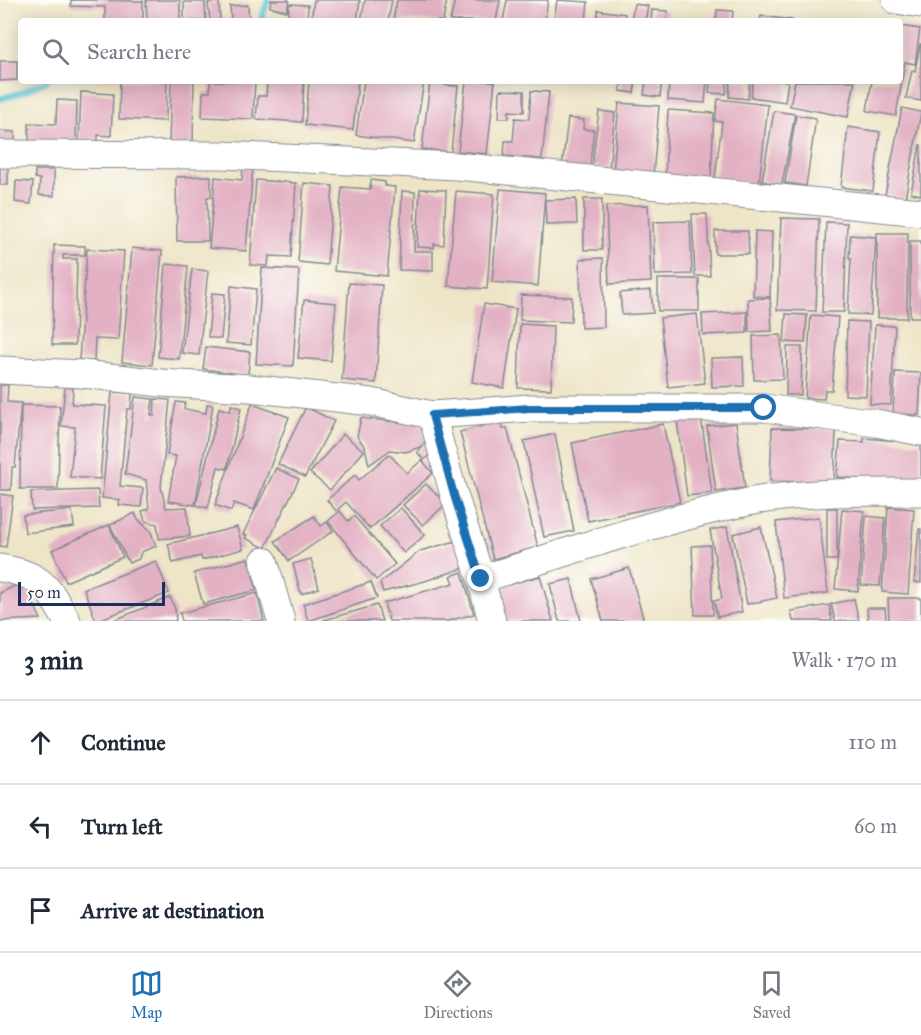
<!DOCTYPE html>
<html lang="en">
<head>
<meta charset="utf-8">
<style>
  :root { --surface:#fff; --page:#f2f2f3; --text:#1f2937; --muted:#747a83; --line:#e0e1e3; --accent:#1f6fb2 }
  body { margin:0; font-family:"IM FELL Great Primer",serif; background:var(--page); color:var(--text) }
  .scale { position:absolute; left:18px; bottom:15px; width:147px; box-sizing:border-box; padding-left:6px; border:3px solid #1b2f5e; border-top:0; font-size:16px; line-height:21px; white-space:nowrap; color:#1b2f5e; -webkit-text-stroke:4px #fdfcf7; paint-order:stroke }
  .stop { position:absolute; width:18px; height:18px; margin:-14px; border:4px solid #1f6fb2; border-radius:50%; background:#fff }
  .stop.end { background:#1f6fb2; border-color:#fff; box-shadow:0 2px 6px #0008 }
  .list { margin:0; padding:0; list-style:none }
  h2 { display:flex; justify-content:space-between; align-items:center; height:78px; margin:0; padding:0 24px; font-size:26px }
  h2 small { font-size:20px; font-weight:400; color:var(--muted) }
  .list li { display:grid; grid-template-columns:39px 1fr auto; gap:18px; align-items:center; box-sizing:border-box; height:84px; padding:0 24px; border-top:2px solid var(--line) }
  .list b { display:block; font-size:22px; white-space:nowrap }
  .list em { font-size:20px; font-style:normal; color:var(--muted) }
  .icon { flex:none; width:33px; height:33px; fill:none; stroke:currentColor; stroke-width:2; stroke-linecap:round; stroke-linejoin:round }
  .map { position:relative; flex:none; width:921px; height:621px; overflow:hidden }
  .search { position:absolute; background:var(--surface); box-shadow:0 3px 15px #0003; left:18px; right:18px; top:18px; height:66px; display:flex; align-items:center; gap:15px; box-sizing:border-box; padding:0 21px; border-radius:6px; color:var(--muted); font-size:22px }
  .sheet { height:330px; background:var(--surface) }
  nav { display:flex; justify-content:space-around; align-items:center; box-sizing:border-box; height:84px; border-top:2px solid var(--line); background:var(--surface); font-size:16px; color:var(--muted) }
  nav a { display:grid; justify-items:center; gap:3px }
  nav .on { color:var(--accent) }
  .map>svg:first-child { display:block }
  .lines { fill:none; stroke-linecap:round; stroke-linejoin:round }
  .stream { stroke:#5ac6d3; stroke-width:6 }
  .building { fill:#e3b1c4 }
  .minor-casing { stroke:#848a92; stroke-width:29 }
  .minor { stroke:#fff; stroke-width:27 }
  .route { stroke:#1f6fb2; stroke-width:8 }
</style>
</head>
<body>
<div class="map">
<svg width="921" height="621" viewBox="0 0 921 621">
  <rect width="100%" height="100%" fill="#fdfcf7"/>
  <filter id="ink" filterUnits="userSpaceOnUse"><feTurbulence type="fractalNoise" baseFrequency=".0167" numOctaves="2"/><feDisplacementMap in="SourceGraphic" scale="12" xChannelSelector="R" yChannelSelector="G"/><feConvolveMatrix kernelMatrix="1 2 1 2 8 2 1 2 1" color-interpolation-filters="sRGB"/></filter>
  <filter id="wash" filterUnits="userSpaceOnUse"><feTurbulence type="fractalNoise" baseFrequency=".008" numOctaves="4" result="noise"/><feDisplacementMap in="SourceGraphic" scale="24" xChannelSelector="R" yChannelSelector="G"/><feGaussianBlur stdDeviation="1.35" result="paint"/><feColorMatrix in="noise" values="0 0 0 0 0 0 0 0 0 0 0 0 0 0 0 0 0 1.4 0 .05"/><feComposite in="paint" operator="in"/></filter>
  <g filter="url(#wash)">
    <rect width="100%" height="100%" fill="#eee5c7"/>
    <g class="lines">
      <g class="stream">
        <path d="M261,21L268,0"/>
        <path d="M0,99L22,92L47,81"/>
      </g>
    </g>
    <g id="blocks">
      <g class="building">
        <path d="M71,0L143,1V21H105V7L71,6Z"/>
        <path d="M146,0H180V21H147Z"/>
        <path d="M271,0H289L287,11L270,7Z"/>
        <path d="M314,0H360L357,21H311Z"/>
        <path d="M365,0H392L388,21H361Z"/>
        <path d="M397,0H447L443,21H393Z"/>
        <path d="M455,0H500L496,21H450Z"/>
        <path d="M507,0H548L545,21H503Z"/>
        <path d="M557,0L588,2L586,21H554Z"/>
        <path d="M184,2H205L206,21H184Z"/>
        <path d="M219,2L220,20L210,21L208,3Z"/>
        <path d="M289,4L308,5L307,21H288Z"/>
        <path d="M634,4L648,6L645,21H631Z"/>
        <path d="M248,5L249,20L231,21L230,6Z"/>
        <path d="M598,10L625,14L624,21H597Z"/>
        <path d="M652,10L668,11L667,21H651Z"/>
        <path d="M717,10L733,11L732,21H716Z"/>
        <path d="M761,16L792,20V21H760Z"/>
        <path d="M900,26L920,29L915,64L905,62L896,116L867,111L872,81H900Z"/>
        <path d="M920,44H921V101L906,98L912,70L915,71Z"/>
        <path d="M0,61H17V80L0,81Z"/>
        <path d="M120,81H167L166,121L119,119Z"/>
        <path d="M171,81H194L193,145H169Z"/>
        <path d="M210,81H255L253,119L202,117L203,92H210Z"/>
        <path d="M267,81H304L302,122L256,119L258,96H266Z"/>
        <path d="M309,81H358L353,130L305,125Z"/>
        <path d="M364,81H424L414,143L356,135Z"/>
        <path d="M430,81H446L445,85L458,86L451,152L422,149Z"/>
        <path d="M466,81H495L487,154L458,151Z"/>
        <path d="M622,81H636L634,93L620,91Z"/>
        <path d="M646,81H662L660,97L644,95Z"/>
        <path d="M669,81H707L705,103L668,100Z"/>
        <path d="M710,81H727L726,94L709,93Z"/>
        <path d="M730,81H750L748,99L729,97Z"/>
        <path d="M753,81H788L785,102L751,97Z"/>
        <path d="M795,81H855L848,117L790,106Z"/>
        <path d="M500,90L524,91V112L509,111V118H499Z"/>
        <path d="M531,91L549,92L542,159L504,156L505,141H513L515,118L529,119Z"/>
        <path d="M81,92L113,94L111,136L98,135V142L79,141Z"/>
        <path d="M718,99L768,105L759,184L715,178L722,122L715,121Z"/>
        <path d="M57,100L77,101L76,144L29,143V123L56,124Z"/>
        <path d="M619,103L659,106L653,176L613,173Z"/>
        <path d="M902,108L921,112L905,199L885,195Z"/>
        <path d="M668,110L714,113L711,178L665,176Z"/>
        <path d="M599,111L615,113L609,168L592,166Z"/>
        <path d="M774,111L795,114L782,185L762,181Z"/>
        <path d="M796,115L816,118L806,186L785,183Z"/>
        <path d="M568,118L584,120L583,129L594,130L589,171L562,168Z"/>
        <path d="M848,127L880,132L873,191L841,187Z"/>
        <path d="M0,131L15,132V144L0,143Z"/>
        <path d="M920,145H921V195L911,193Z"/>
        <rect x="0" y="162" width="8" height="23"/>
        <path d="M243,167L253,168L246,251L209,248L215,177L242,180Z"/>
        <path d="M35,170H54V196L39,195L40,179L35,178Z"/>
        <path d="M211,176V197H207L208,241H177L176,177Z"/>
        <path d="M256,180L296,183L291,257L269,256L268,266L250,265Z"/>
        <path d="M371,180L385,182V186L395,187L387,276L334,271L342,187L370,189Z"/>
        <path d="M16,181L33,182L31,204L15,202Z"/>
        <path d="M304,183L333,186L327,265L298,262Z"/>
        <path d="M420,189L446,190L444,245L434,244V248L417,247Z"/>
        <path d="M500,189L545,193L538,286L492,282Z"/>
        <path d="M402,191L415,192L414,251H433V271L399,270Z"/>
        <path d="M456,191L494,194L487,289L448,286Z"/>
        <path d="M576,199L577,224L546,225L545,200Z"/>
        <rect x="584" y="199" width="18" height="51"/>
        <path d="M648,205L651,282L609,284L606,206Z"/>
        <path d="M692,214H707L710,276H695Z"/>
        <path d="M781,218L819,219L816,311L777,310Z"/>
        <path d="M690,221L692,274L655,275L653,222Z"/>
        <path d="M826,222L847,223L844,312H822Z"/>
        <path d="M715,231H748L749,254H715Z"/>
        <path d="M755,231L772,232L770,297L753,296Z"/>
        <path d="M877,233H908L907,318H877Z"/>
        <path d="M850,235L876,237L871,315L848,314L851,259H849Z"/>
        <rect x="910" y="241" width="11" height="76"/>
        <path d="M54,245L85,246V255H63V259H77L75,345H52Z"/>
        <path d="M132,248L162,251L152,365L122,362Z"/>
        <path d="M87,249L124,251L118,340L95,339L94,361L79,360Z"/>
        <path d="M603,258L604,327L581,328L580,259Z"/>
        <path d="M166,264L188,266L179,359L158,357Z"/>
        <path d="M262,268L299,270L293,366L256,364Z"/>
        <path d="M192,269L208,271L199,355L182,353Z"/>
        <rect x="658" y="279" width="41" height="32"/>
        <path d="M349,283L382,285L376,383L342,380Z"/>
        <path d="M231,286L256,289L251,345L226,343Z"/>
        <path d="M651,290L653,313L622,315L620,293Z"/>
        <path d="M212,293L225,294L221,339L208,337Z"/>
        <path d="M521,295L572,297L571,322L520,320Z"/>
        <path d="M770,298L772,331L749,332L748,299Z"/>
        <path d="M304,300L336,303L331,361L298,358Z"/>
        <path d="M484,304L516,309L504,388L472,382Z"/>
        <path d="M747,312V333L703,335L702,314Z"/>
        <path d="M697,314L705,383L668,387L660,318Z"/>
        <path d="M786,314L807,315L805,343L784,342Z"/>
        <path d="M811,315L838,317L832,390H825L824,399L805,398Z"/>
        <path d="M847,321L869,322L866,396L845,395Z"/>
        <path d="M520,324L553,326L551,389L518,388Z"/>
        <path d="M875,325L895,326L891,405L870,404Z"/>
        <path d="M781,335L783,379L754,380L753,336Z"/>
        <path d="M206,347L250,352L248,375L203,369Z"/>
        <path d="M787,347H802L801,395H786Z"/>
        <path d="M743,357L744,386L712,387L711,358Z"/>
        <path d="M895,372L921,373L919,415L893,414Z"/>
        <path d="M0,385H8L7,402L21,403L15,467H12L11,490H0Z"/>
        <path d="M65,387L73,388L72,404L106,406L100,479L70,477L75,427L61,426Z"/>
        <path d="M112,392L132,393L131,409H127L120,486L143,488L141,507L119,505L120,500L102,498Z"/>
        <path d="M135,397L153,399L151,415L154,416L155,399L170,400L161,487L166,508L187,507L190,536L159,539L157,524L145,521L142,511L149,509L146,480L125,474Z"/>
        <path d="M176,402L185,403L184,409L206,413L207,404L213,405L195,505L168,501L176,456L167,455Z"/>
        <path d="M252,404L289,417L254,510L234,503L231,511L215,505Z"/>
        <path d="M21,405L60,406L58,489H20Z"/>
        <path d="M231,405L241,408L227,469L218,467L208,508L196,505L219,408L230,411Z"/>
        <path d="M306,407L334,421L305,477L278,464Z"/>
        <path d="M701,417L712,493L687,496L677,420Z"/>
        <path d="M361,418L424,425L427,439L420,447L406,452L390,450L369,465L365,447L357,436Z"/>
        <path d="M501,421L503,429L507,428L538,547L493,559L460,432Z"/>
        <path d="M736,423L745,488L716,492L707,426Z"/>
        <path d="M663,424L680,502L588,521L572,443Z"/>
        <path d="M772,428L836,429L834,483L770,481Z"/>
        <path d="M343,434L364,451L330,490L310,473Z"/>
        <path d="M555,434L574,531L544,537L524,441Z"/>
        <path d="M864,438L921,443V484L837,477L840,441L864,442Z"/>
        <path d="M428,443L435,451L424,460L417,452Z"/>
        <path d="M389,454L407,473L422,460L433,473L370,529L346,502L336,511L327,500L355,475L359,480Z"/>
        <path d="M276,468L299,479L265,548L245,538L247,535L243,534Z"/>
        <path d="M426,484L446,504L423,525L403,505Z"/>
        <path d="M98,490L99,508L32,510L31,492Z"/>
        <path d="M0,494L13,496L6,547L0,546Z"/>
        <path d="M888,507L914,509L908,594L882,592Z"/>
        <path d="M401,508L425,535L404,553L380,526Z"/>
        <rect x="827" y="508" width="10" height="52"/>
        <path d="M842,509L864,511L858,591L835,589Z"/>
        <path d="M72,510L74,527L25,533L23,515Z"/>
        <path d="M340,511L348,521L354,516L395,564L376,580L328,521Z"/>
        <path d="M135,513L137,518L151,532L156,546L141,552L139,559L129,563L110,525Z"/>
        <path d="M314,516L321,526L327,522L333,531L289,561L275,541Z"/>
        <path d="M866,516L885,518L880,586L861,585Z"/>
        <path d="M819,517L828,593L784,598L776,522Z"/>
        <path d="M109,525L123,557L66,582L52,550Z"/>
        <path d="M237,527L243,549L202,560L201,556L173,563L168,544Z"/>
        <path d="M727,527L742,612L717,617L714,601L722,599L710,530Z"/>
        <path d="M761,527L777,598L747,604L733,534Z"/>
        <path d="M919,529H921V583L914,582Z"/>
        <path d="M456,541L464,568L425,581L383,592L380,583L420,551Z"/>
        <path d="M710,545L713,615H695L692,546Z"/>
        <path d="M248,558L257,590L203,604L194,573Z"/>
        <path d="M311,559L319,588L301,594L293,564Z"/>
        <path d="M156,561L169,593L96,621L84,589Z"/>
        <path d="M629,568L644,621H603L591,579Z"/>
        <path d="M462,572L474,614L448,621H389L384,603L454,583L451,576Z"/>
        <path d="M540,576L553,621H506L496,588Z"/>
        <path d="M571,579L581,621H559L550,584Z"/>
        <path d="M23,582L41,619L0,621V593Z"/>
        <path d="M371,582L377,598L308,621L303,604Z"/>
        <path d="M257,593L264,621H182L180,613Z"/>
        <path d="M170,597L175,609L176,621H112Z"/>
        <path d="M888,598H921V621H889Z"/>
        <path d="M854,599L859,621H835L831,604Z"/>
        <path d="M377,605L382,621H324V620Z"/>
        <path d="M829,605L832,621H793L791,611Z"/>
        <path d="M867,608H885L886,621H868Z"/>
      </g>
    </g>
  </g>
  <g filter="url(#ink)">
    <use href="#blocks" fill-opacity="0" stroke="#848a92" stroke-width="1.5"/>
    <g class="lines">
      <defs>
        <g id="minor">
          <path d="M896,0L921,4"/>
          <path d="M0,154L221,155L457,166L921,212"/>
          <path d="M0,370L83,374L161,383L250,388L371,402L432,415L530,408H764L876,423L921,432"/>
          <path d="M432,415L454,495L481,579L492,621"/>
          <path d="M264,561L281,621"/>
          <path d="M0,568C42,575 47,585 67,621"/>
          <path d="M481,579C569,552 658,520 748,502C805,491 864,492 921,492"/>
        </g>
      </defs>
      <use href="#minor" class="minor-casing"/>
      <use href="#minor" class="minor"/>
    </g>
  </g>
  <g class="lines" filter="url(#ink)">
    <path class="route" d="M481,579L454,495L432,415L530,408H764"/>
  </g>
</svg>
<div class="scale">50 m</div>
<div class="stop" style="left:764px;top:408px"></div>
<div class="stop end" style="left:481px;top:579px"></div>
<div class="search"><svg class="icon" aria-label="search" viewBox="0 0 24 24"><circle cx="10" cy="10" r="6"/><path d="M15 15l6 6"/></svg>Search here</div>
</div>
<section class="sheet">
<h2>3 min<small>Walk · 170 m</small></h2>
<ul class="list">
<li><svg class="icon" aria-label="ahead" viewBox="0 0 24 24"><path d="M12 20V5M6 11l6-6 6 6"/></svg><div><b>Continue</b></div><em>110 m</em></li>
<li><svg class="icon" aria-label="left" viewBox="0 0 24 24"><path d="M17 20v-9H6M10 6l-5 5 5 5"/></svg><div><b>Turn left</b></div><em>60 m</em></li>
<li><svg class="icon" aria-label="arrive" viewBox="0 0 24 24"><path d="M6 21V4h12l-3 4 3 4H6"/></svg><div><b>Arrive at destination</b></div></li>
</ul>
</section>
<nav>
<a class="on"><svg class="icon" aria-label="map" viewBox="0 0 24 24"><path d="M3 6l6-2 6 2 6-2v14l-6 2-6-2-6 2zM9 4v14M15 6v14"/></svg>Map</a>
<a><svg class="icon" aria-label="directions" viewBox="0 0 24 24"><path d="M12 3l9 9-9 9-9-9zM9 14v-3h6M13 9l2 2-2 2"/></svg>Directions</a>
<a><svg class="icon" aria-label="saved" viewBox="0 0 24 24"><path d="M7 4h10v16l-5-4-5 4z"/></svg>Saved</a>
</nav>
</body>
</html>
